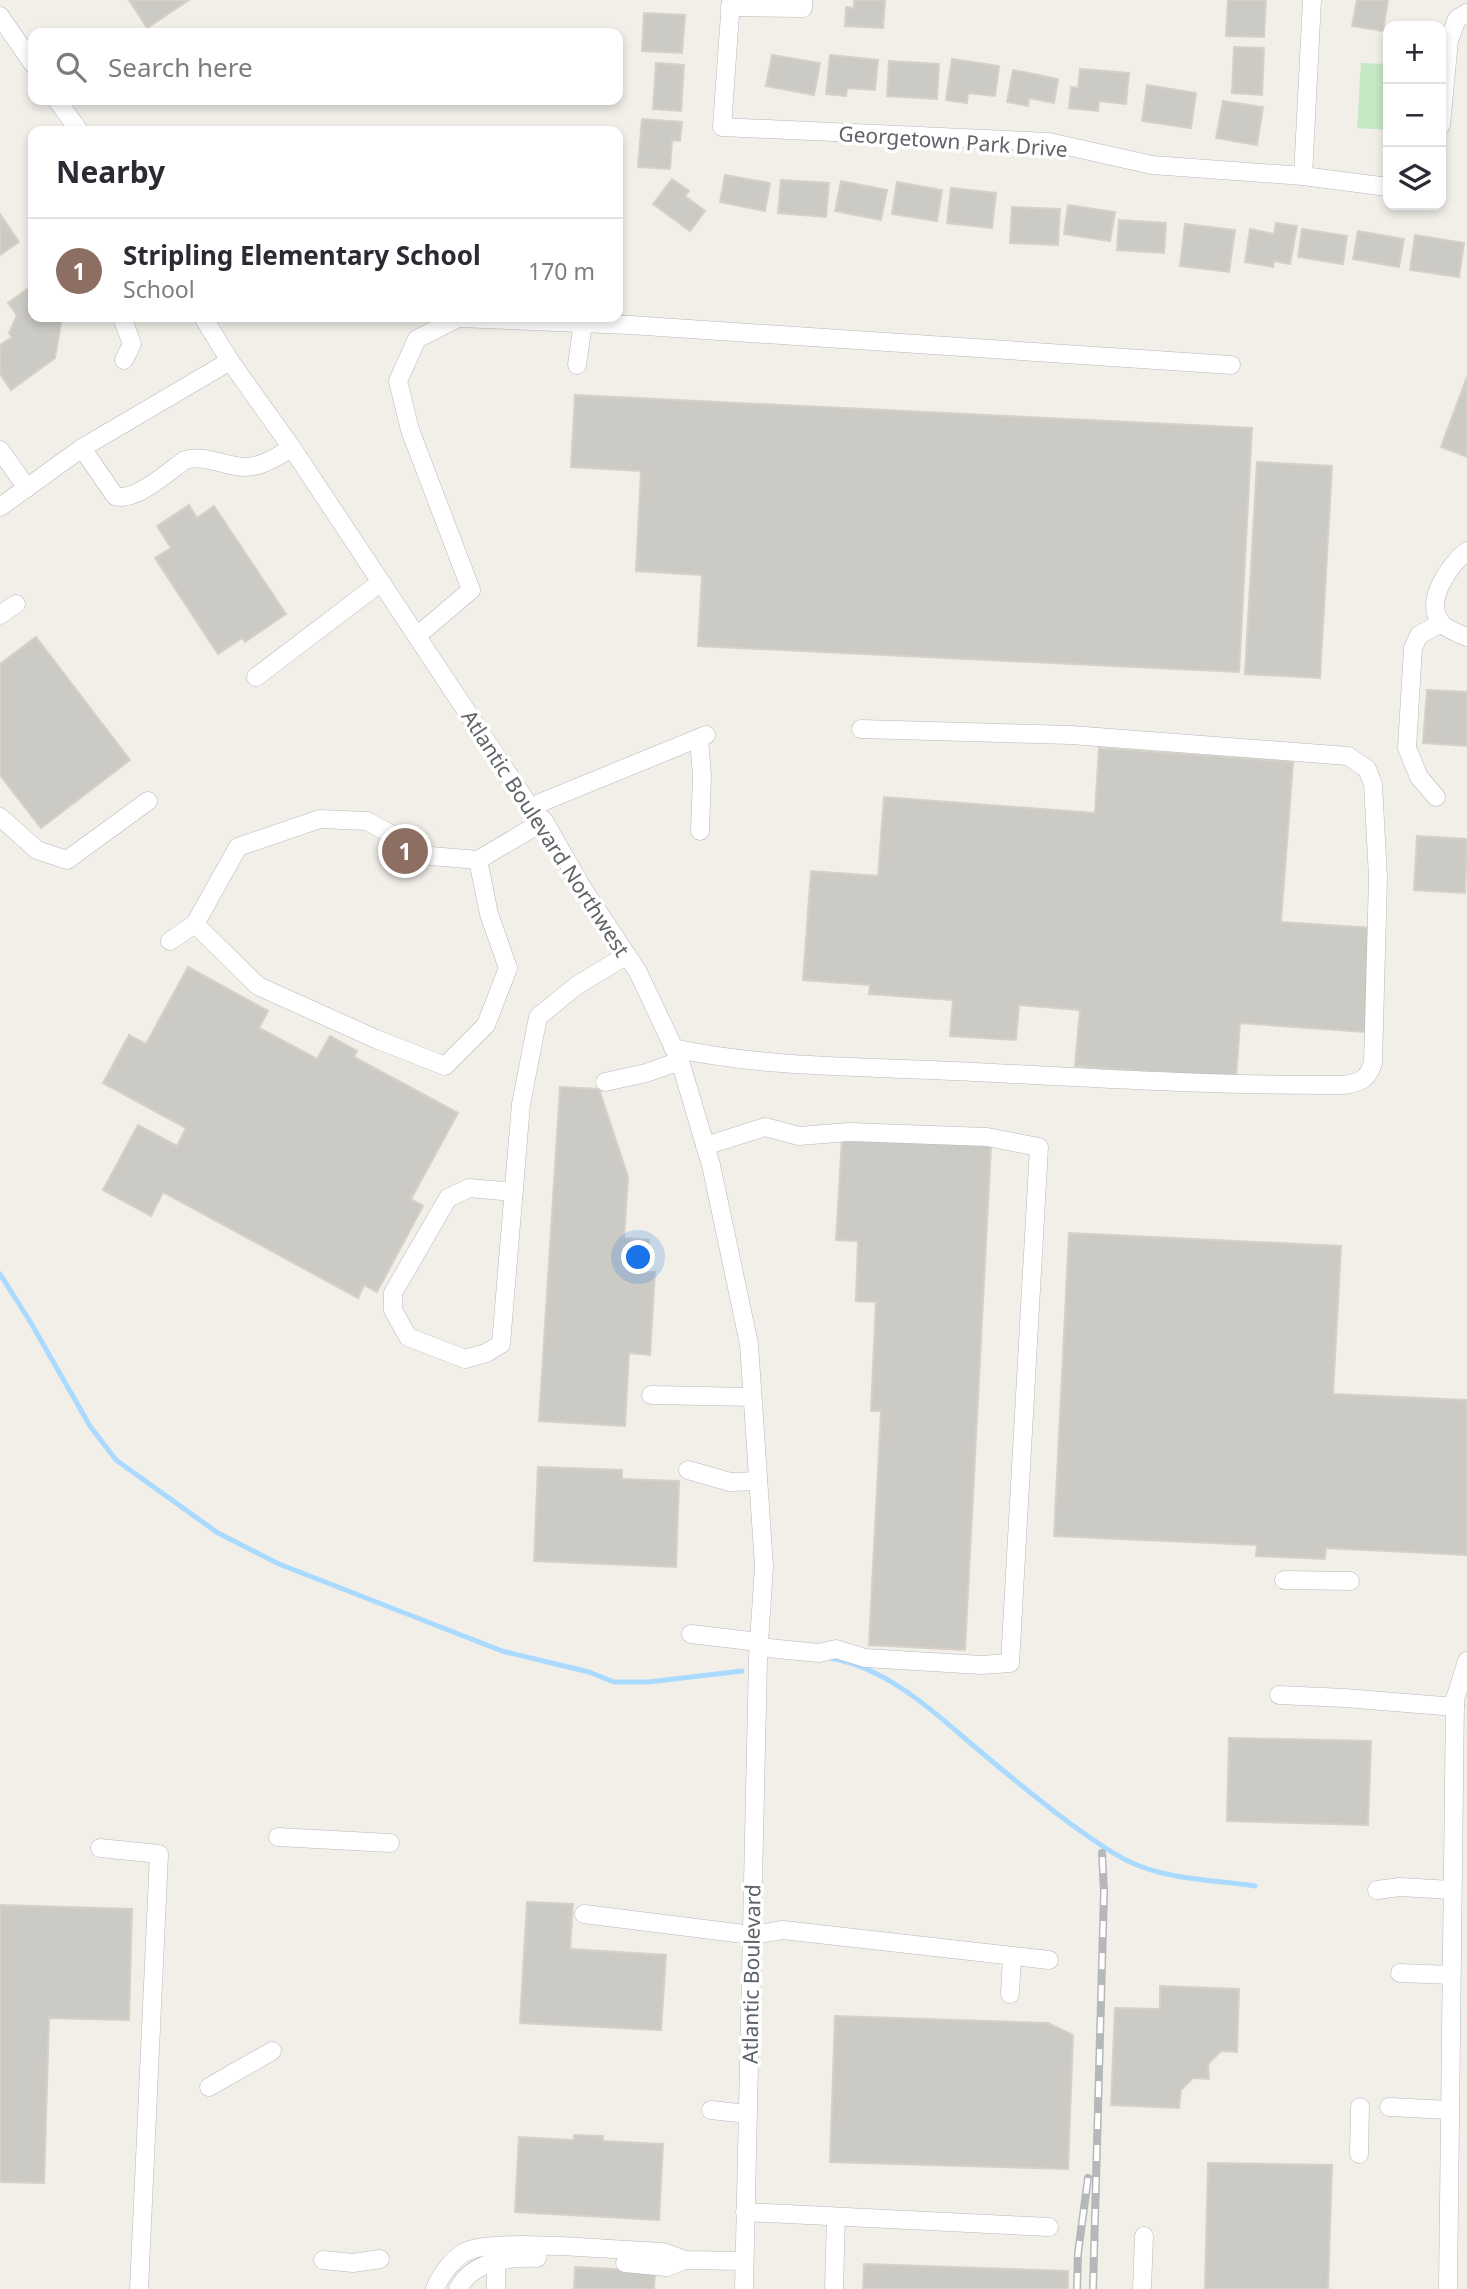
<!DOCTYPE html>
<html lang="en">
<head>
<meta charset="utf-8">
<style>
  :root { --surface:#fff; --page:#f7f7f7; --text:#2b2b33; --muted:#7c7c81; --line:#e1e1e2; --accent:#ea4335 }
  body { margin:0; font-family:"Noto Sans",sans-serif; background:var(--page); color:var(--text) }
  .controls { position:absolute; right:21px; top:21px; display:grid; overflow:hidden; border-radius:14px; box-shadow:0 4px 10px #0003 }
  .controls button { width:63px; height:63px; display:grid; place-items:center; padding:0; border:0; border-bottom:2px solid var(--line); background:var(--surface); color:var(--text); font:35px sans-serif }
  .you { position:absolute; left:639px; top:1258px; width:24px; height:24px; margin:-18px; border:5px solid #fff; border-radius:50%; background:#1a73e8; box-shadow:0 0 0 10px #1a73e833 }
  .badge { display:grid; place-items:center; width:46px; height:46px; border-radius:50%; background:var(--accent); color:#fff; font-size:23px; font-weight:700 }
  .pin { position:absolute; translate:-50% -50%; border:4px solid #fff; box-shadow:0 2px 7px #0006 }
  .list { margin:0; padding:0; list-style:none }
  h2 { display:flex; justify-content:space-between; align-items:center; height:91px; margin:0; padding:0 28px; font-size:30px }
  h2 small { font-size:23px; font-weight:400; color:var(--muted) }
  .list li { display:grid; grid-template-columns:46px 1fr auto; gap:21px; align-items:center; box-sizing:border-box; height:105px; padding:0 28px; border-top:2px solid var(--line) }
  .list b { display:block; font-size:26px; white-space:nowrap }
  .list p { margin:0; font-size:23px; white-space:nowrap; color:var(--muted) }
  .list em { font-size:23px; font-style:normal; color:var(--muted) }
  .icon { flex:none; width:38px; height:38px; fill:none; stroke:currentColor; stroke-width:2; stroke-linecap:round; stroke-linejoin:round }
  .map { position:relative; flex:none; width:1467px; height:2289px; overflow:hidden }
  .search { position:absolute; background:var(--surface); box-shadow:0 4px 10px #0003; left:28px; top:28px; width:595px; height:77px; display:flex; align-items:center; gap:18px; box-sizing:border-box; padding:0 24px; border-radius:14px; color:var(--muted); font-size:26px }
  .panel { position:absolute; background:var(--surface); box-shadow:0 4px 10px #0003; left:28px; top:126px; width:595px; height:196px; border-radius:14px }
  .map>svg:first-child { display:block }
  .green { fill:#c5e8c5 }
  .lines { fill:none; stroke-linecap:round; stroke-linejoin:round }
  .stream { stroke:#aadaff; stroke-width:5 }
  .building { fill:#cccac5; stroke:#d6d1c6; stroke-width:2 }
  .minor-casing { stroke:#b5b8bc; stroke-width:19 }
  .minor { stroke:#fff; stroke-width:18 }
  .rail-casing { stroke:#b6b7b8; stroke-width:8 }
  .rail { stroke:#fff; stroke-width:5; stroke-dasharray:16; stroke-linecap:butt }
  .labels { text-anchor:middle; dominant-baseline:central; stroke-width:7; stroke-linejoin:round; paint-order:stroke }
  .street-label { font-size:21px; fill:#5f6368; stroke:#fff }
</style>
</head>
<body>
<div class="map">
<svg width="1467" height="2289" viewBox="0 0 1467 2289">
  <rect width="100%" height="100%" fill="#f1efe8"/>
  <path class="green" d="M1361,63L1388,64V130L1357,128Z"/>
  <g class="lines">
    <g class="stream">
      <path d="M0,1274L31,1323L90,1426L116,1460L218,1533L279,1564L502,1651L589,1672L614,1682H648L742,1671"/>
      <path d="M830,1658C881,1667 923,1702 961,1735C996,1765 1031,1794 1068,1822C1088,1836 1108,1852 1130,1862C1168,1880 1215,1880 1255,1886"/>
    </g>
  </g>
  <g class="building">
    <path d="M129,0H189L147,28Z"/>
    <path d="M854,0H885L883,28L845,26L846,7L854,8Z"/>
    <path d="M1228,0H1266L1264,37L1226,36Z"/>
    <path d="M1357,0H1388L1383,31L1352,26Z"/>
    <path d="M644,13L685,15L682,53L642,51Z"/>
    <path d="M1234,47L1264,48L1262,95L1232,93Z"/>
    <path d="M772,55L820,63L814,95L766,86Z"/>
    <path d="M830,55L878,60L875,90L847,88L846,96L826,94Z"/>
    <path d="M952,59L999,66L995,96L968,93L967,103L946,100Z"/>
    <path d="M889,61L939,64L937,99L887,96Z"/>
    <path d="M656,63L684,65L681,111L653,109Z"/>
    <path d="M1080,69L1129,73L1126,104L1099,101L1098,111L1069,108L1071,87L1078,88Z"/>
    <path d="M1013,70L1058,79L1054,103L1029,98L1028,106L1007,102Z"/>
    <path d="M1147,85L1196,93L1191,128L1142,121Z"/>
    <path d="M1223,101L1263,107L1257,145L1216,138Z"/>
    <path d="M642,119L682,122L680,141L672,140L670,169L638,167Z"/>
    <path d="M725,175L770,183L765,211L720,202Z"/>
    <path d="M672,179L689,191L685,196L705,211L690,231L653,204Z"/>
    <path d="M781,180L829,183L826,217L778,213Z"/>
    <path d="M841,181L887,190L881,220L835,211Z"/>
    <path d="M897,182L942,190L937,221L892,214Z"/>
    <path d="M951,188L996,193L992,228L947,223Z"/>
    <path d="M1068,205L1115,212L1110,241L1064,234Z"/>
    <path d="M1012,207L1060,209L1058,245L1010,243Z"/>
    <path d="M0,214L19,242L0,255Z"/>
    <path d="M1119,220L1166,223L1164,253L1117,250Z"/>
    <path d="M1276,223L1297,226L1290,264L1274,261L1273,267L1245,262L1250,229L1274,234Z"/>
    <path d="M1185,224L1235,230L1229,272L1180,266Z"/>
    <path d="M1302,229L1347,236L1343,264L1298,257Z"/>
    <path d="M1358,231L1404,239L1399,267L1353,259Z"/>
    <path d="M1415,235L1464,243L1459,277L1410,270Z"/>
    <path d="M33,285V317H62L55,358L11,390L0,374V345L12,337L9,333L17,315L8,303Z"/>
    <path d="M1467,377V457L1441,447Z"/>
    <path d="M575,395L1252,428L1239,672L698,646L702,575L636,571L641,471L571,467Z"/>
    <path d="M1257,462L1332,466L1320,678L1245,674Z"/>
    <path d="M189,505L197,518L214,506L286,614L245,642L242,638L218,654L155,558L171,548L157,526Z"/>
    <path d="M36,637L130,760L41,828L0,775V664Z"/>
    <path d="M1427,690L1467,692V746L1423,743Z"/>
    <path d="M1099,748L1293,762L1281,922L1373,928L1365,1032L1240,1023L1236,1078L1075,1066L1080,1010L1019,1005L1016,1040L950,1036L953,1000L869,994L870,985L803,980L811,871L878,876L884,797L1095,813Z"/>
    <path d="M1417,836L1467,839L1465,893L1414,890Z"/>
    <path d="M188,967L268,1011L259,1028L317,1059L330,1036L357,1051L354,1057L458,1113L411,1199L423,1206L377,1292L364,1285L358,1298L163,1192L151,1216L103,1190L138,1125L177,1146L186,1128L103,1083L129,1035L146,1044Z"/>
    <path d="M560,1087L599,1089L628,1177L624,1238L649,1240L647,1272H655L650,1355L629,1353L625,1426L539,1421Z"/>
    <path d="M842,1139L991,1146L965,1650L869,1645L881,1411H871L876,1302L856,1301L858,1241L836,1240Z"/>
    <path d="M1069,1233L1341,1246L1333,1394L1467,1400V1555L1326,1548L1325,1559L1256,1556L1257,1545L1054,1536Z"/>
    <path d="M538,1467L622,1470V1479L679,1481L676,1567L534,1561Z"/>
    <path d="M1229,1738L1371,1741L1368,1825L1227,1821Z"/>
    <path d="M527,1902L573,1904L570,1949L666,1955L661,2030L520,2023Z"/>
    <path d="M0,1905L132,1909L129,2020L49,2018L44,2183L0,2182Z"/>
    <path d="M1160,1986L1239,1989L1237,2052L1221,2051L1208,2064L1209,2079L1193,2078L1181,2090L1179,2108L1111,2105L1115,2008L1160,2009Z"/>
    <path d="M835,2016L1048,2023L1073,2035L1068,2169L830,2162Z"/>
    <path d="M574,2135L603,2136V2141L663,2144L659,2220L515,2212L519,2137L574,2140Z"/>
    <path d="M1208,2163L1332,2165L1328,2289H1205Z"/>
    <path d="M864,2264L1068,2271V2289H863Z"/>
    <path d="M575,2267L655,2271L654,2289H574Z"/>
  </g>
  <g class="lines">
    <defs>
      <g id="minor">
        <path d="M731,0L722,127L1049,142L1152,165L1303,176L1388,187"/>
        <path d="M730,7L803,8V0"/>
        <path d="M0,16L33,64"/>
        <path d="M57,100L79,131"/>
        <path d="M1441,125L1449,40L1457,19L1467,13"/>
        <path d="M1303,176L1312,0"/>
        <path d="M203,317L230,361L292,448L530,807L544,821L583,889L638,972L680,1061L711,1165L749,1344L764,1566L758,1658L744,2289"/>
        <path d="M123,320L132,344L124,360"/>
        <path d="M577,365L583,323"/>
        <path d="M82,448L115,496C134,503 169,471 185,460C205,454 226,467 246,467C262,467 279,455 292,448"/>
        <path d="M0,450L27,488"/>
        <path d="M0,507L82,448L230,361"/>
        <path d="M1467,551C1450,564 1422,603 1442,624C1449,630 1459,634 1467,637"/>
        <path d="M0,615L16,604"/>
        <path d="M417,636L471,590L410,430L398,381L417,339L458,318L630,325L1231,365"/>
        <path d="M256,677L381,582"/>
        <path d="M699,738L702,776L700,831"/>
        <path d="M1436,797L1419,777L1407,748L1413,648L1419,635L1441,623"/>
        <path d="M530,807L706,735"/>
        <path d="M0,817L37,850L67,860L148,801"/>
        <path d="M195,924L258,986L376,1039L445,1066L486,1025L508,968L489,914L478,860"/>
        <path d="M170,941L195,924L238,847L320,819L367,821L431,856L478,860L544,821"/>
        <path d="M673,1048C765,1068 859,1066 953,1071C1083,1077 1213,1086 1344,1085C1361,1082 1367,1080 1373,1063L1378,877L1373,784L1367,769L1348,756L1071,735L861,729"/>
        <path d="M605,1082L646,1073L680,1061"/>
        <path d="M705,1146L765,1127L799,1136L849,1132L987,1137L1039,1147L1010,1663L981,1665L865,1658L836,1649L819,1653L758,1647"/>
        <path d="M514,1192L469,1188L448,1198L393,1293V1310L408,1337L465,1359L486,1353L501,1344L521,1104L538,1017L576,986L627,955"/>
        <path d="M651,1395L752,1397"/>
        <path d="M688,1470L730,1482L758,1481"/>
        <path d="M1284,1580L1350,1581"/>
        <path d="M691,1634L759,1642"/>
        <path d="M1279,1695L1345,1698L1455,1707"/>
        <path d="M278,1837L390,1843"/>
        <path d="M100,1848L159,1854L139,2289"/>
        <path d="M1377,1890L1400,1887L1452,1890"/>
        <path d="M584,1914L752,1935L783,1930L1049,1960"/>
        <path d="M1400,1973L1451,1975"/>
        <path d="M1010,1994L1012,1956"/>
        <path d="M209,2087L272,2051"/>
        <path d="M1389,2107L1449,2110"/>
        <path d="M711,2110L748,2114"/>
        <path d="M1359,2154L1360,2107"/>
        <path d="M745,2212L1049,2227"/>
        <path d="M323,2260L353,2263L380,2259"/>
        <path d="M625,2263L667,2267L685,2260"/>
        <path d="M435,2289C440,2276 452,2259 465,2252C491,2237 626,2251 663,2252L685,2260L744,2261"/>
        <path d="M458,2289C472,2261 509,2257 537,2258"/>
        <path d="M496,2289V2251"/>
        <path d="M834,2289L836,2217"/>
        <path d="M1142,2289L1144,2236"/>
        <path d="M1448,2289L1455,1699L1467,1661"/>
      </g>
    </defs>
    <use href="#minor" class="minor-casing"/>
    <use href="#minor" class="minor"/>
    <defs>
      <g id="rail">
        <path d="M1077,2289L1078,2253L1088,2178"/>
        <path d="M1093,2289L1104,1892L1102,1853"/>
      </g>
    </defs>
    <use href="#rail" class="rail-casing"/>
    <use href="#rail" class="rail"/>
  </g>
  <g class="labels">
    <g class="street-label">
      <text transform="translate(953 141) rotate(4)">Georgetown Park Drive</text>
      <text transform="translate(546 833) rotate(57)">Atlantic Boulevard Northwest</text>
      <text transform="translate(751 1974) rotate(-89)">Atlantic Boulevard</text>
    </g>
  </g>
</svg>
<div class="controls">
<button>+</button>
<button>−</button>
<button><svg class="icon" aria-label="layers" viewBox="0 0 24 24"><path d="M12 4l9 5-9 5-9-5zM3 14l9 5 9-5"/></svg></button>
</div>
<div class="you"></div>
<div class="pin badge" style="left:405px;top:851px;background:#8d6e63">1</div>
<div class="search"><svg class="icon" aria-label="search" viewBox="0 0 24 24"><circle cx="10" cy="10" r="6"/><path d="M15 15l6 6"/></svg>Search here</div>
<section class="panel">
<h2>Nearby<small></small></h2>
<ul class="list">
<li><span class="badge" style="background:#8d6e63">1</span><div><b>Stripling Elementary School</b><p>School</p></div><em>170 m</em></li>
</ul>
</section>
</div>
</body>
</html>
